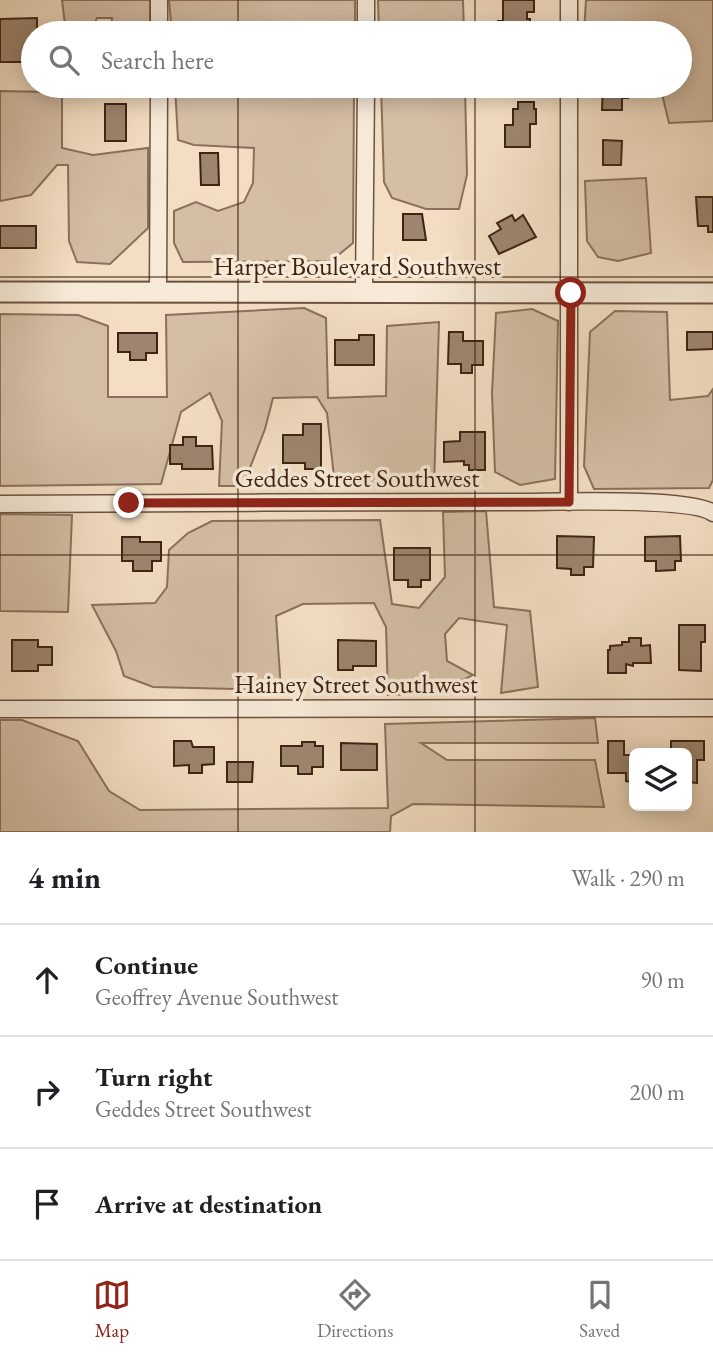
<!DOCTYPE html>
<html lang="en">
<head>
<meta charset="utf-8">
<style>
  :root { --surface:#fff; --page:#f2f2f2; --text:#202124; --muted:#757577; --line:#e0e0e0; --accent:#8f2418 }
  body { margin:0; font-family:"EB Garamond",serif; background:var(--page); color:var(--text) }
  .controls { position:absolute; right:21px; bottom:21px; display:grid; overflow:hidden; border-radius:10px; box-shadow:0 4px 18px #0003 }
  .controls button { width:63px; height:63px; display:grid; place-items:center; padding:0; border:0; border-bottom:2px solid var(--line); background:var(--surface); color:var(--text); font:35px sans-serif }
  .stop { position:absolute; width:21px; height:21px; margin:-16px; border:5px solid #8f2418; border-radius:50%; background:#fff }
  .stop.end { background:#8f2418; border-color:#fff; box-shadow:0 2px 7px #0008 }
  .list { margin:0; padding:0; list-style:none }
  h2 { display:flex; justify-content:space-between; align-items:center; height:91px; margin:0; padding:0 28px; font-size:30px }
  h2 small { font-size:23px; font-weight:400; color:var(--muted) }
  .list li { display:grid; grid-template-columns:46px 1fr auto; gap:21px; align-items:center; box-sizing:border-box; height:112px; padding:0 28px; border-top:2px solid var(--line) }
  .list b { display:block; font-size:26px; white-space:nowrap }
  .list p { margin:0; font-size:23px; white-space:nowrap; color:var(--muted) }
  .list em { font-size:23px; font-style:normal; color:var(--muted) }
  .icon { flex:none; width:38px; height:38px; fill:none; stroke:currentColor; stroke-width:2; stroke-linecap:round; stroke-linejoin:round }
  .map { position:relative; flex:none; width:713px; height:832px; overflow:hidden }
  .search { position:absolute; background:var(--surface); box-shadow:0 4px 18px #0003; left:21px; right:21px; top:21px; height:77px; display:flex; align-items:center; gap:18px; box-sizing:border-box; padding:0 24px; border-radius:38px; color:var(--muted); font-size:26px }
  .sheet { height:427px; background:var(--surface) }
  nav { display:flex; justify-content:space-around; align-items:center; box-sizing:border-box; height:98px; border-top:2px solid var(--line); background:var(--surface); font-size:19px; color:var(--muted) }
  nav a { display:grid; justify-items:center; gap:4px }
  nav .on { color:var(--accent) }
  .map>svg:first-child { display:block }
  .green { fill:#d4bea5; stroke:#8a715c; stroke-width:2 }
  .building { fill:#9d856f; stroke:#3f2414; stroke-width:2 }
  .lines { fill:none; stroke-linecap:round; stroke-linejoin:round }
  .minor-casing { stroke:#6c5240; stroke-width:19 }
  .tertiary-casing { stroke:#6c5240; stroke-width:23 }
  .minor { stroke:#f7ead8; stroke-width:16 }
  .tertiary { stroke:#f7ead8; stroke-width:19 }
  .route { stroke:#8f2418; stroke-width:9 }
  .grid { fill:none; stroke:#3f2414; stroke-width:2; stroke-opacity:0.55 }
  .labels { text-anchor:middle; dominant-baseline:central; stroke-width:7; stroke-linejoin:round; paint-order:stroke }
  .street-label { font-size:26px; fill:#3f2414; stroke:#f7ead8 }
</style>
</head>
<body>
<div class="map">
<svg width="713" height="832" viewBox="0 0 713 832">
  <rect width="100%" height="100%" fill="#f3dec3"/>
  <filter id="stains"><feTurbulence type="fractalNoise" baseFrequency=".00286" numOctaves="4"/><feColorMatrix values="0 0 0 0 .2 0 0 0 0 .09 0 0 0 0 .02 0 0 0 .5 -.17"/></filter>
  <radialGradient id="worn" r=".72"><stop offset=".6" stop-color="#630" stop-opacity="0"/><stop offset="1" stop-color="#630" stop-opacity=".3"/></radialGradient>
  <g class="green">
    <path d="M62,0H150V33H111L112,18H97L89,33H66Z"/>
    <path d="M169,0H355V33H172Z"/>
    <path d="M378,0H463L464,33H379Z"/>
    <path d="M586,0H713V121L669,123L662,94L653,86H680V33H584Z"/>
    <path d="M54,86H151V92L79,87L62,96V148L93,155L148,148V228L110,264L77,262L69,241L68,165H57L31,195L0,201V91L50,92Z"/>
    <path d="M175,86H281L286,90H354L353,243L331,261L183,262L174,243V211L196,202L218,211L244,202L253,183L254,148L194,145L178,140Z"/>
    <path d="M381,86H465L467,175L459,209H426L392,198L384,182Z"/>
    <path d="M646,178L651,253L618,261L598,257L587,241L585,181Z"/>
    <path d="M304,308L326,318L328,398L386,396L387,326L439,322L434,486H335L327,413L317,397L273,398L265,429L243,486H219L222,421L210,393L181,412L161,484L0,486V314L78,315L108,326V397H167L166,315Z"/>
    <path d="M532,309L558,321L555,479L520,485L495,472L492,393L496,313Z"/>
    <path d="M615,311L667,312L670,400L708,396L713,389V480L709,488L594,489L584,466L590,332Z"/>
    <path d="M486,511L494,607L530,611L538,687L501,693L507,625L459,618L445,634L447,661L473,675L437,693L388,695L386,627L374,603L303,604L276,616L281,690L153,687L124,676L116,651L92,605L155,603L167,587L169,550L188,533L212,521L380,520L392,604L419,608L445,577L443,512Z"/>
    <path d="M0,514L72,515L68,612L0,611Z"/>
    <path d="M595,718L598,743H421L447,760H595L604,807L413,804L391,816L390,832H0V720H22L78,741L109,791L140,810L388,808L385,724Z"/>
  </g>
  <g class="building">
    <path d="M503,0H534V12H527V19H530V33H503V30H498V21H503Z"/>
    <path d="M37,18V33H33V62H0V19Z"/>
    <path d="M603,86H628V98H622V110H602Z"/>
    <path d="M518,102H534V109H536V124H530V147H505V125H513V109H518Z"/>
    <rect x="105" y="104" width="21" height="37"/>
    <path d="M603,140L622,141L621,165H603Z"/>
    <path d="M200,153H218L219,185H201Z"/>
    <path d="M696,197H713V232H708V226H698Z"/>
    <path d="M403,214H422L426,240H403Z"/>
    <path d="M512,215L515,221L523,215L536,237L499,254L489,236L501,229L497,223Z"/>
    <rect x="0" y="226" width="36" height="22"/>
    <path d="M449,332H463V341H483V365H472V373H461V364H448Z"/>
    <path d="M687,332H713V349L687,350Z"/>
    <path d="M118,333H157V353H146V360H130V352H118Z"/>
    <path d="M359,335H374V365H335V340H359Z"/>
    <path d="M303,424H321V469H305V463H283V435H303Z"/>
    <path d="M460,432H485V470H469V465H464V461L444,462V442L460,441Z"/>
    <path d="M183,437H196V446H212L213,469H182V464H170V445H183Z"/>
    <path d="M557,536L594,537L593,567H584V575H571V569L557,568Z"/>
    <path d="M680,536L681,561H675V570L656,571V561H645V537Z"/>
    <path d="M122,537H140V542H161V561H152V571H133V561H122Z"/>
    <path d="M394,548H430V580H421V587H408V580H394Z"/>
    <path d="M679,625H705V642H701V671L679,670Z"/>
    <path d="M629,638H641V646L650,645L651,663H633V666L626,664V673H608V650H610V646L622,645V642H629Z"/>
    <path d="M12,640H38V647H52V665H38V671H12Z"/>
    <path d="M338,640L376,641V666H353V670H338Z"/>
    <path d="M174,741H191L193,747H214V764L202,765V773H189V765L174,766Z"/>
    <path d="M608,741H624V755H634V753H641H634V782L626,781V773H608Z"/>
    <path d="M671,741H704V760H697V783L687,782V753H671Z"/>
    <path d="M302,742H315V746H323V767H312V774H298V766H281V746H302Z"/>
    <path d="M341,743L377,744V770H341Z"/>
    <path d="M227,762H253L252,782H227Z"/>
  </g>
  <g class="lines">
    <defs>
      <g id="minor">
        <path d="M569,0V33"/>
        <path d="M159,33V0"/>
        <path d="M366,33V0"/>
        <path d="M158,292L159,86"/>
        <path d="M364,292L366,86"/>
        <path d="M569,502V86"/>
        <path d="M0,504C175,503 349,502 524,502C557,502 692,497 713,513"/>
        <path d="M0,709L713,708"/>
      </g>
      <path id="tertiary" d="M0,292L713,293"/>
    </defs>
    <use href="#minor" class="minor-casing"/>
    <use href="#tertiary" class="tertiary-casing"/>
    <use href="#minor" class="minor"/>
    <use href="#tertiary" class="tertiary"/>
  </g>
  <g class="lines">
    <path class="route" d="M129,503L569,502L571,293"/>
  </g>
  <path class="grid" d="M238,0V33M475,0V33M238,86V832M475,86V832M0,277H713M0,555H713"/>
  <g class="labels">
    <g class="street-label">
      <text x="357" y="266">Harper Boulevard Southwest</text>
      <text x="357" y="478">Geddes Street Southwest</text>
      <text x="356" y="684">Hainey Street Southwest</text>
    </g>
  </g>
  <rect width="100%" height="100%" filter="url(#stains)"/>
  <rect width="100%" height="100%" fill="url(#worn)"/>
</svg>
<div class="controls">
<button><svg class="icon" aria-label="layers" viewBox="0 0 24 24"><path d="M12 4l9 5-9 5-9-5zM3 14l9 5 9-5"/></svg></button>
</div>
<div class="stop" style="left:571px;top:293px"></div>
<div class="stop end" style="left:129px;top:503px"></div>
<div class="search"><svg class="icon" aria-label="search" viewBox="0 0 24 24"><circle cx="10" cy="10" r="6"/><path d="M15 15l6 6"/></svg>Search here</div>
</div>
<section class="sheet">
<h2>4 min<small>Walk · 290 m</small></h2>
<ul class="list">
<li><svg class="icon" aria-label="ahead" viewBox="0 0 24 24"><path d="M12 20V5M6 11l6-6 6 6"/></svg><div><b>Continue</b><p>Geoffrey Avenue Southwest</p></div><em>90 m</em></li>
<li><svg class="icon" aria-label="right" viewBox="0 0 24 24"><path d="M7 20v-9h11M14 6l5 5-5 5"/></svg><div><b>Turn right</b><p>Geddes Street Southwest</p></div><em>200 m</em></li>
<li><svg class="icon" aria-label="arrive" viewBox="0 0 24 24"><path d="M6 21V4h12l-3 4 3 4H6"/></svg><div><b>Arrive at destination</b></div></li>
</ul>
</section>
<nav>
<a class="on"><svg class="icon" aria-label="map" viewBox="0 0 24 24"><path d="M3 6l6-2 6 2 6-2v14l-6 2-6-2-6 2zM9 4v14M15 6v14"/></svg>Map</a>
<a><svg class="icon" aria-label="directions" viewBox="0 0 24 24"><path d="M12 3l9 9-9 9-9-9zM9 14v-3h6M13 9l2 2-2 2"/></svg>Directions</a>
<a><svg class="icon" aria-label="saved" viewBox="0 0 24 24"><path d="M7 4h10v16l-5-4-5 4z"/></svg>Saved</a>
</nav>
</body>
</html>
